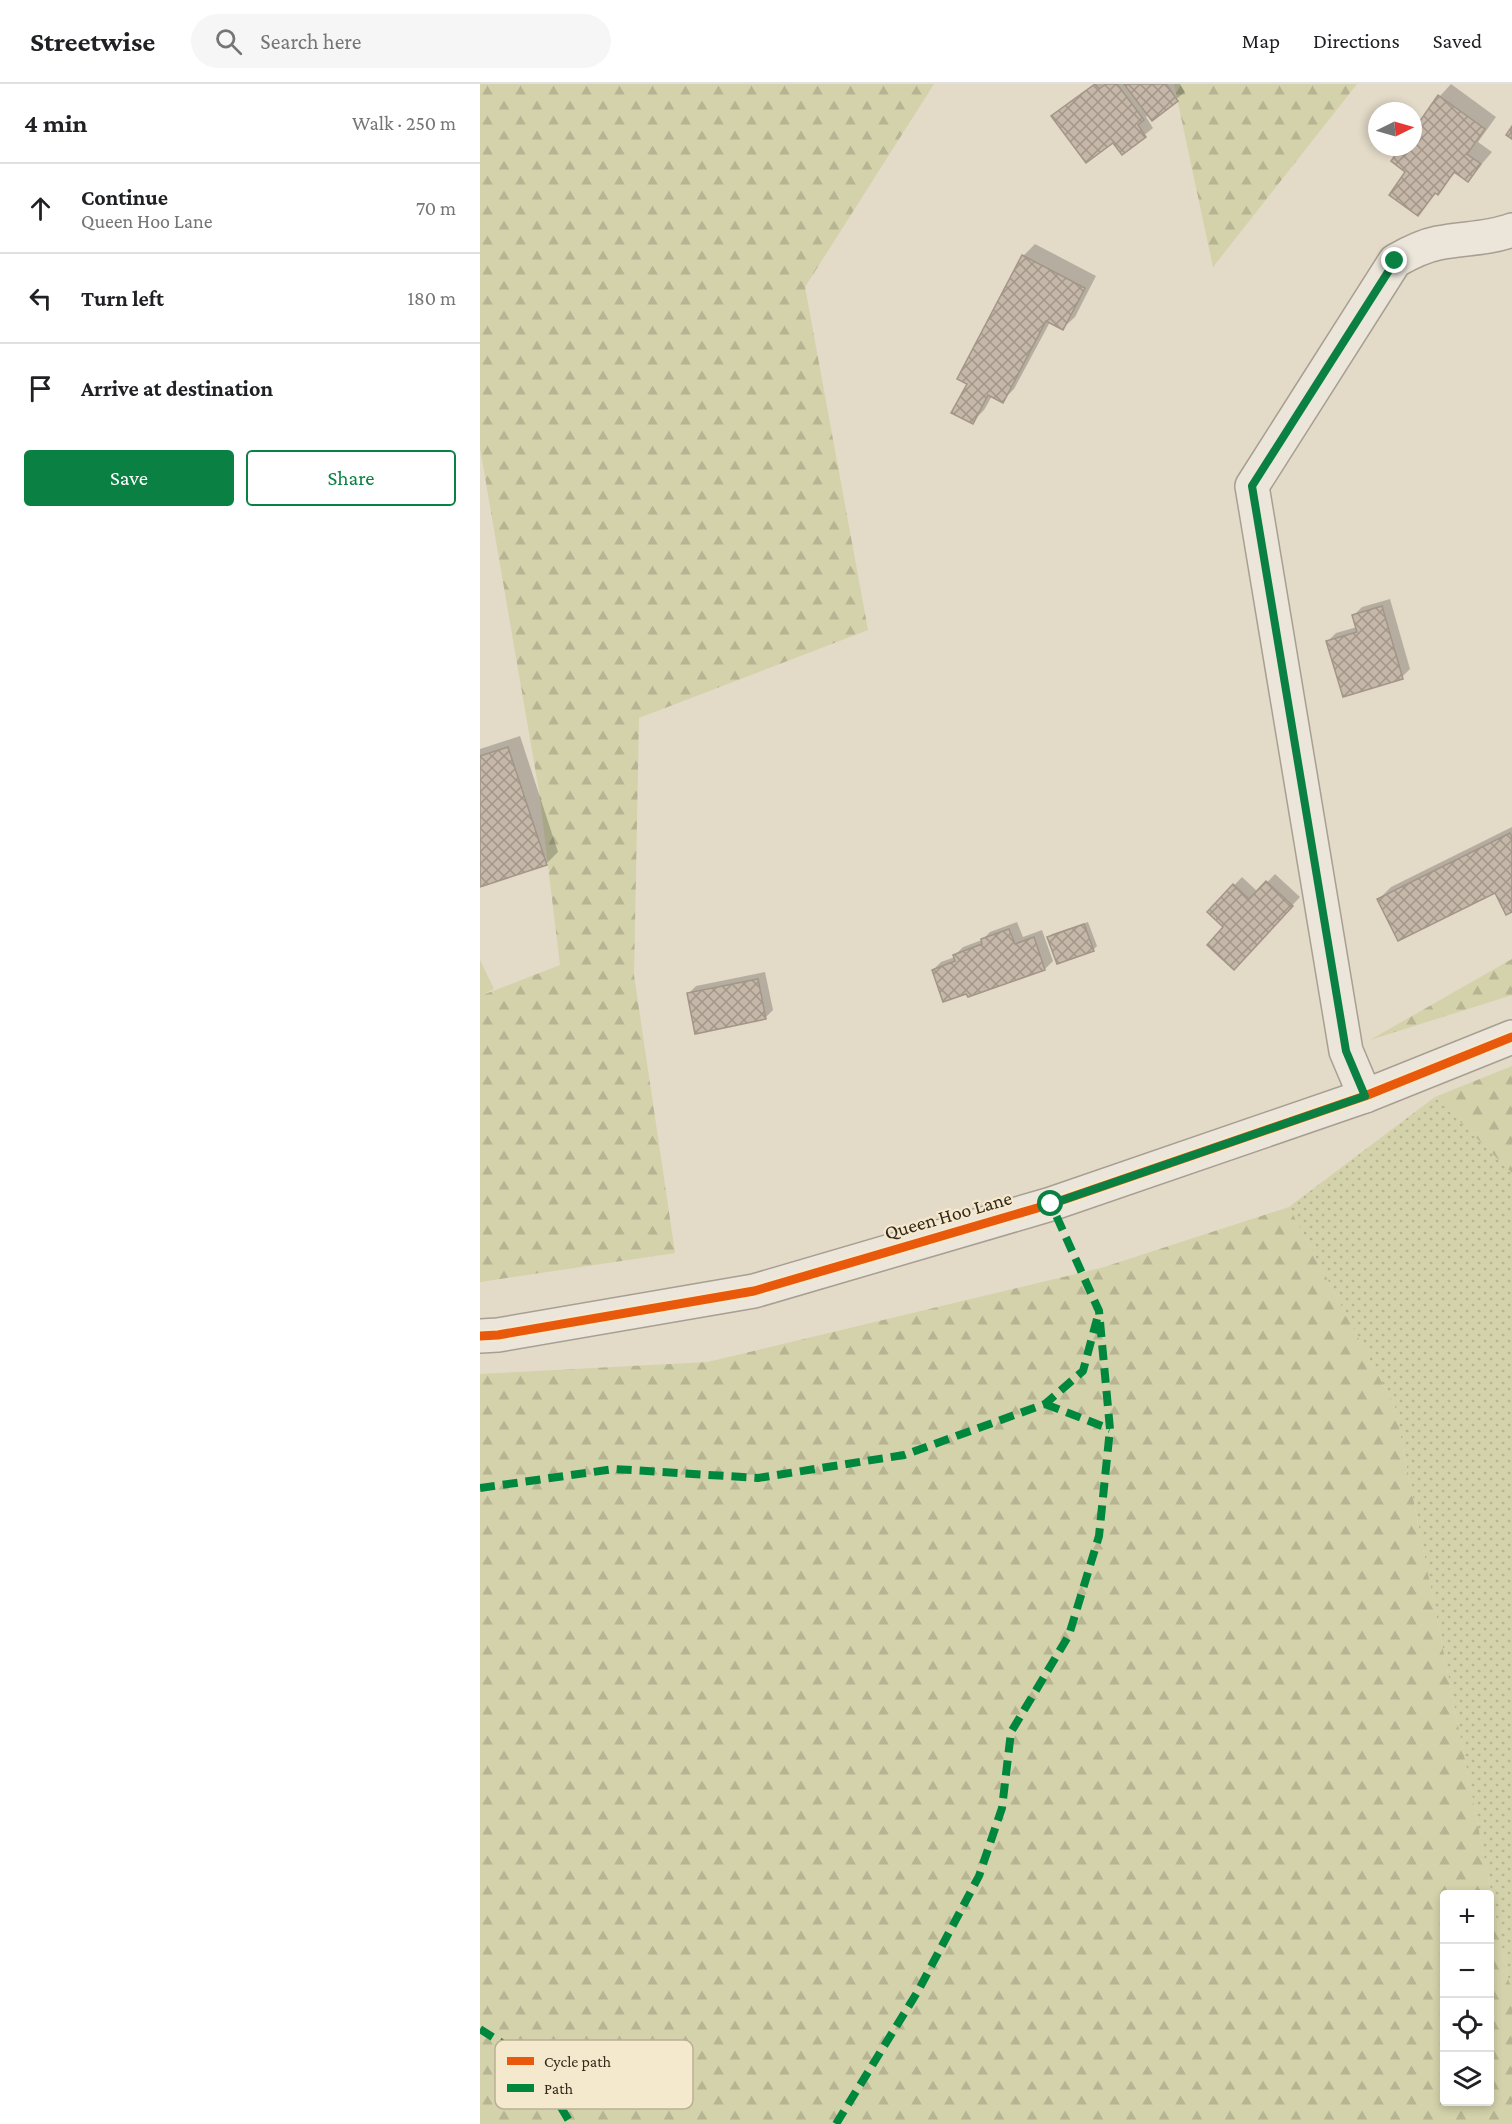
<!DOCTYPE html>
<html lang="en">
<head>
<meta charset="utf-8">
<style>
  :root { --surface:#fff; --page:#f6f6f6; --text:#202124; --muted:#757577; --line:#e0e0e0; --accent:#0b8043 }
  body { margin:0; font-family:"Crimson Pro",serif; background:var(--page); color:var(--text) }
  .controls { position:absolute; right:18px; bottom:18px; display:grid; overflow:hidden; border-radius:6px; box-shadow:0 3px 9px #0003 }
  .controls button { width:54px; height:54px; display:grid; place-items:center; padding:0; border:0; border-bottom:2px solid var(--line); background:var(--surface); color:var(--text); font:30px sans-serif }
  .compass { position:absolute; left:888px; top:18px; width:54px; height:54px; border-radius:50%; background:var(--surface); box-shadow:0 3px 9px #0003; rotate:85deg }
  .stop { position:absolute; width:18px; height:18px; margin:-14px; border:4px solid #0b8043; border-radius:50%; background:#fff }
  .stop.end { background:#0b8043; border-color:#fff; box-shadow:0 2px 6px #0008 }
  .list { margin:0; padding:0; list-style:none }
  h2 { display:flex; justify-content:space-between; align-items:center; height:78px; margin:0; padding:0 24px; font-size:26px }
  h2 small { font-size:20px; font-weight:400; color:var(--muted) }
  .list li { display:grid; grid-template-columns:39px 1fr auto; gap:18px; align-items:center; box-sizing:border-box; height:90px; padding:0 24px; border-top:2px solid var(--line) }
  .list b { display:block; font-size:22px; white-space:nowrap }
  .list p { margin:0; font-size:20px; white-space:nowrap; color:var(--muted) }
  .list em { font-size:20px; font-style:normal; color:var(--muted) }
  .actions { display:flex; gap:12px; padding:18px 24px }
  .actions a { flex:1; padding:14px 0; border:2px solid var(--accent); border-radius:6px; text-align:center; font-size:21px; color:var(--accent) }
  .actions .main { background:var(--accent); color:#fff }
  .icon { flex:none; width:33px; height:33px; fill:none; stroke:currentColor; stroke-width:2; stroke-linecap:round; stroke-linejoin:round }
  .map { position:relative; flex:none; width:1032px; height:2040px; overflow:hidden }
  header { display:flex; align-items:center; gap:36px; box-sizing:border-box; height:84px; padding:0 30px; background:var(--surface); border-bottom:2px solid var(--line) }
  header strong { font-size:28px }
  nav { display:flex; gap:33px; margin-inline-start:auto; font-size:21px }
  .search { width:420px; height:54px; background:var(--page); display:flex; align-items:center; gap:15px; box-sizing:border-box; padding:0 21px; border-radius:33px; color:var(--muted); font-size:22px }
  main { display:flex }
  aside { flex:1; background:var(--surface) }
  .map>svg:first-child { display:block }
  .grass { fill:url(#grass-dots) }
  .forest { fill:url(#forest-firs); fill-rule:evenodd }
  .pitch { fill:#d3d2aa }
  .shadow { fill:#0003 }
  .building { fill:url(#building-cross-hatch); stroke:#a29688; stroke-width:1.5 }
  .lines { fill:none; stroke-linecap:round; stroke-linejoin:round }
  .minor-casing { stroke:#a79f92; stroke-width:36 }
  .minor { stroke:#ebe5da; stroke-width:33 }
  .quiet { stroke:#00873e; stroke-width:8; stroke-dasharray:15 8; stroke-linecap:butt }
  .cycleway-casing { stroke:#f5e9cd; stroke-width:13 }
  .cycleway { stroke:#e8590c; stroke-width:9 }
  .route { stroke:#0b8043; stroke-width:8 }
  .labels { text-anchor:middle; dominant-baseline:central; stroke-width:4.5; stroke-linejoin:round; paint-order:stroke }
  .street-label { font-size:20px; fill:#35271b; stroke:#f5e9cd }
  .key { fill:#f5e9cd; stroke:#bbaf98; stroke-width:1.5 }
  .key-label { font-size:16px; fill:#35271b }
</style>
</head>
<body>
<header>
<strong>Streetwise</strong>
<div class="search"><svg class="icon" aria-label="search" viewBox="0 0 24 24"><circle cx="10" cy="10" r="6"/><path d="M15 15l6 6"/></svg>Search here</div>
<nav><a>Map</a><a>Directions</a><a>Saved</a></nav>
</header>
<main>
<aside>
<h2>4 min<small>Walk · 250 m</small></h2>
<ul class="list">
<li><svg class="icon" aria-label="ahead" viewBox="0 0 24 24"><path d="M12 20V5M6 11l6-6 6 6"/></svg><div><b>Continue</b><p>Queen Hoo Lane</p></div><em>70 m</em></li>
<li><svg class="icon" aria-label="left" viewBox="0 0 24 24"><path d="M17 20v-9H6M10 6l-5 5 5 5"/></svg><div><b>Turn left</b></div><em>180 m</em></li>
<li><svg class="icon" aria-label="arrive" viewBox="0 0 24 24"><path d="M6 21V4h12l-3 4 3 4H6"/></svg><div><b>Arrive at destination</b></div></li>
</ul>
<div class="actions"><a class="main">Save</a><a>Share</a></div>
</aside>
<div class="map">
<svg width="1032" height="2040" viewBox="0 0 1032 2040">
  <defs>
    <pattern id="grass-dots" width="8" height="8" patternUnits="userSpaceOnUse" patternTransform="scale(1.5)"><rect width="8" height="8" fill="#d3d2aa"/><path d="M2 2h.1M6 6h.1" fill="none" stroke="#b6b492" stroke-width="1.8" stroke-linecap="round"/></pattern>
    <pattern id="forest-firs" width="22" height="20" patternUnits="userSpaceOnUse" patternTransform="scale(1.5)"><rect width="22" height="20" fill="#d3d2aa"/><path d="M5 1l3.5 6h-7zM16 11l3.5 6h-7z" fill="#b6b492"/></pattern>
    <pattern id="building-cross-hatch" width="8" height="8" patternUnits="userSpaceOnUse" patternTransform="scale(1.5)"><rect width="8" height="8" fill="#c6b8a9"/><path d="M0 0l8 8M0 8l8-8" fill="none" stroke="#a29689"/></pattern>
  </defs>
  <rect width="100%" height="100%" fill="#e3dac8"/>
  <path class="grass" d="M955,1013L1032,1089V1902L1029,1898L915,1323L809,1123Z"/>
  <g class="forest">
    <path d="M0,0H454L325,203L388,546L159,634L154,891L195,1169L0,1198V912L80,881L59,707L0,364Z"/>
    <path d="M694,0H877L733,183Z"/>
    <path d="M1032,875V911L890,956Z"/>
    <path d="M1032,982V1089L955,1013Z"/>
    <path d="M809,1123L915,1323L1029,1898L1032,1902V2040H0V1290L228,1278L621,1184ZM964,1810H1010V2018H964Z"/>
  </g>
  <path class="pitch" d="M0,876L14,905L0,912Z"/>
  <g class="shadow">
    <path d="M614,0H700L705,8L672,34L669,30L666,33L673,44L642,69L634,57L573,32Z"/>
    <path d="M971,0L1016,33L998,58L1012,68L988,96L976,88L937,130L923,63H933V49L960,12Z"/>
    <path d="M555,160L616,192L595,233L583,244L570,238L534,305L522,317L512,312L504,326L492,338L489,299L479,294L543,172Z"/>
    <path d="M910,515L930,585L922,593L848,557L856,549L877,543L874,531L882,523Z"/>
    <path d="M40,652L78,768L66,780L0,801V665Z"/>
    <path d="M1032,743V826L1015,807L899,815L911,803Z"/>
    <path d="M795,790L820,813L762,876L745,843L729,828L762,793L778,808Z"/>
    <path d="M537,838L543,853L562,846L573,877L565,885L489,911L453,886L461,878L475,873V871L483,863L502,856L510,848Z"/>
    <path d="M608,838L617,862L613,866L569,853L572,850Z"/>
    <path d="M285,888L293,926L285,934L208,910L216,902Z"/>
  </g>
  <g class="building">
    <path d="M615,0L619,5L626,0H637L664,36L658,41L666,53L642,71L633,59L606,79L571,32Z"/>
    <path d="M644,0H686L698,17L672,37Z"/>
    <path d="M958,11L1005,45L987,70L1001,80L988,98L974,88L958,111L955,109L938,132L909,111L925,88L911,77L921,63H933V47Z"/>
    <path d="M1032,42V55L1026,51Z"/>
    <path d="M542,171L605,204L583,246L566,237L523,319L508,311L493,340L471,329L487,300L477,295Z"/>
    <path d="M902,522L923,595L863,613L846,557L877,548L872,531Z"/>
    <path d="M28,663L67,781L0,803V672Z"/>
    <path d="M1030,749L1032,754V828L1026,831L1015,809L918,857L897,815Z"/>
    <path d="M786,797L813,822L754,886L727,861L743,843L727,828L753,800L769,815Z"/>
    <path d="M604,840L614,867L577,880L567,853Z"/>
    <path d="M529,845L535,860L554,853L565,886L488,913L486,910L463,918L452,886L475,877L473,871L502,860L501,855Z"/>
    <path d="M278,895L286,935L215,950L207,909Z"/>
  </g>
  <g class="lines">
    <defs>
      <g id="minor">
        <path d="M885,1012L866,967L772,402L915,177C929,169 943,162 958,159C983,154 1008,155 1032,146"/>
        <path d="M0,1252L18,1251L274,1207L571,1120L885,1012L1032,953"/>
      </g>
    </defs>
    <use href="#minor" class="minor-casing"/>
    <use href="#minor" class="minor"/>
    <g class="quiet">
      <path d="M565,1320L630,1345"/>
      <path d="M0,1404L134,1385L278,1394L424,1371L565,1320L603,1287L617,1235"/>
      <path d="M0,1945L55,1980L91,2040"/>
      <path d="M356,2040L438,1907L499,1792L522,1724L531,1648L589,1551L619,1452L630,1345L619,1227L571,1120"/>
    </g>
    <defs>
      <path id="cycleway" d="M0,1252L18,1251L274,1207L571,1120L885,1012L1032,953"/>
    </defs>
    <use href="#cycleway" class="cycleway-casing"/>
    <use href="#cycleway" class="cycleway"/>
  </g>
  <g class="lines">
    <path class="route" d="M571,1120L885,1012L866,967L772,402L915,177"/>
  </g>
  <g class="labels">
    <g class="street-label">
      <text transform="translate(468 1131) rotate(-16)">Queen Hoo Lane</text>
    </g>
  </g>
  <rect x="15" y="1956" width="198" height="69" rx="9" class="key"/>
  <rect x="27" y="1973" width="27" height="8" fill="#e8590c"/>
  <rect x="27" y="2000" width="27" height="8" fill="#00873e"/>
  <g class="key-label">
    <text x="64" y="1983">Cycle path</text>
    <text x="64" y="2010">Path</text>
  </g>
</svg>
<div class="controls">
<button>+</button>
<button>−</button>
<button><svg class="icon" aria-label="locate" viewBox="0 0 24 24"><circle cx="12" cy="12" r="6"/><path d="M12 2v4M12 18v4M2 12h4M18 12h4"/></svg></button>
<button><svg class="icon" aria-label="layers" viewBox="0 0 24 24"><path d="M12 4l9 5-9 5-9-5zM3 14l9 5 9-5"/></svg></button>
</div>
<svg class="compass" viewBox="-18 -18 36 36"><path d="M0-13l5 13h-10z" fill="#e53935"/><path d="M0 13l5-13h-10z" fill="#757577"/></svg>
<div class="stop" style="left:571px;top:1120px"></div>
<div class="stop end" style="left:915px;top:177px"></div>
</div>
</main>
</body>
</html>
